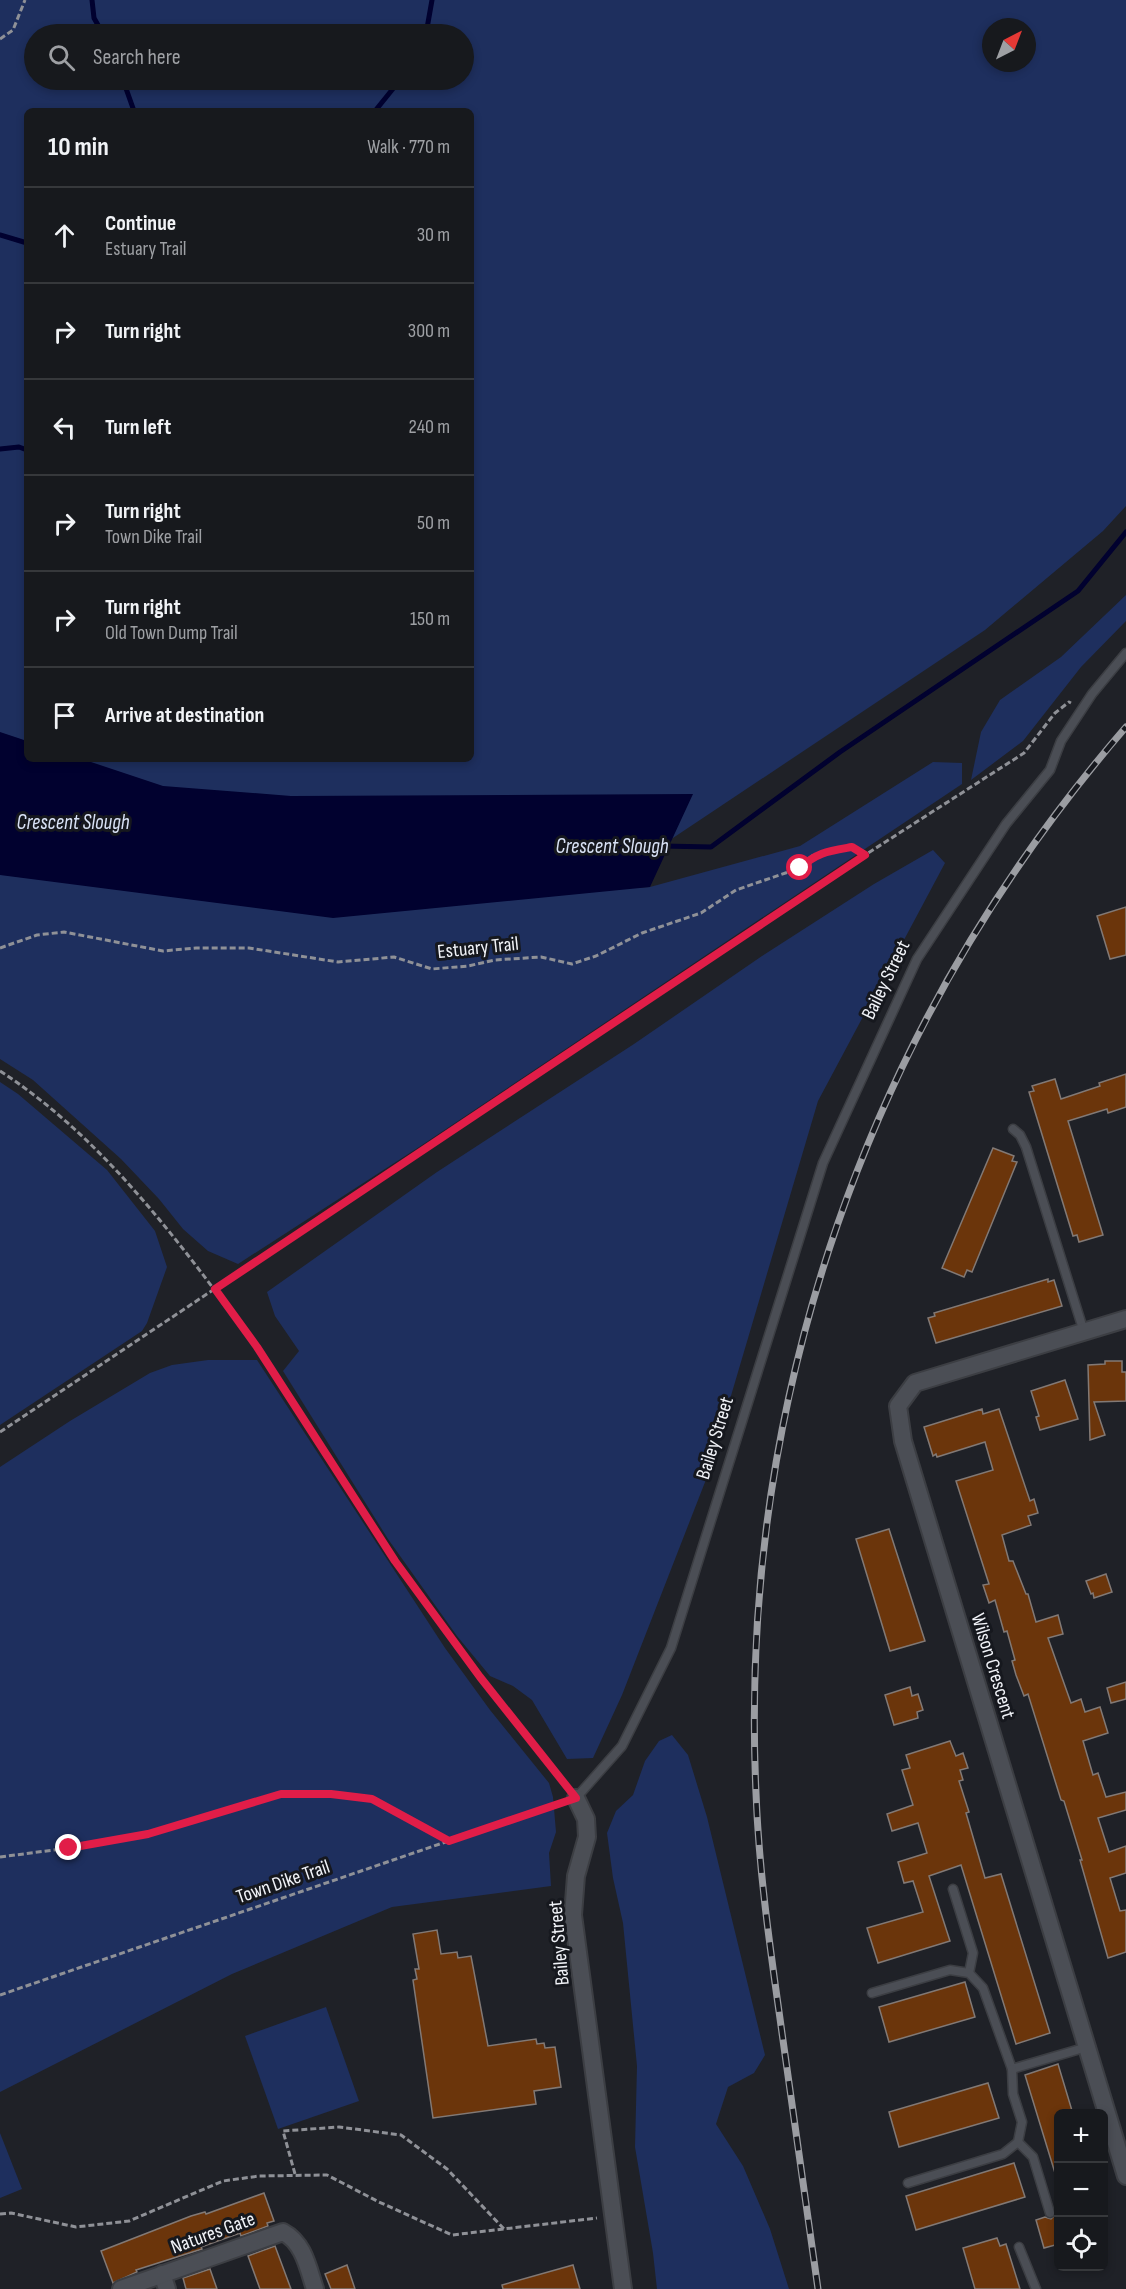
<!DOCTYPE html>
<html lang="en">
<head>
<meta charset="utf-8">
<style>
  :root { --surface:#17191d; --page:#202226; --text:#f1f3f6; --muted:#9ea0a4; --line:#36383b }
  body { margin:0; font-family:"Sofia Sans Condensed",sans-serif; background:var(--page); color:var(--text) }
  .controls { position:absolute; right:18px; bottom:18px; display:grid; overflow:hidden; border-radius:9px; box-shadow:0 3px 9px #0003 }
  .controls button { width:54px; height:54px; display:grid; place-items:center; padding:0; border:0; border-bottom:2px solid var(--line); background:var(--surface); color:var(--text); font:30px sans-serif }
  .compass { position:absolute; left:982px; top:18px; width:54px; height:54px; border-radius:50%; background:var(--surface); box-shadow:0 3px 9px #0003; rotate:42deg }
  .stop { position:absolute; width:18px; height:18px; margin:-14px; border:4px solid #e11d48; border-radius:50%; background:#fff }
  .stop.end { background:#e11d48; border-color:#fff; box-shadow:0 2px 6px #0008 }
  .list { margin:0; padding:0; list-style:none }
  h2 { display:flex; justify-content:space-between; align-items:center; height:78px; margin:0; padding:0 24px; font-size:26px }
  h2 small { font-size:20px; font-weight:400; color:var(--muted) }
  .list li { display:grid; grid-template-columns:39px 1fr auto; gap:18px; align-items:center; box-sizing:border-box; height:96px; padding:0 24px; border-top:2px solid var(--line) }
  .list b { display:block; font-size:22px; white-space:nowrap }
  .list p { margin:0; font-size:20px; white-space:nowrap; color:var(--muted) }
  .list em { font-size:20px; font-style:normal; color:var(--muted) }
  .icon { flex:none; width:33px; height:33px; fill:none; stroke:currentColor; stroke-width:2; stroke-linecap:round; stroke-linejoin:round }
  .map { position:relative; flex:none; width:1126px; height:2289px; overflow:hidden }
  .search { position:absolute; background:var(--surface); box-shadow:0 3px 9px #0003; left:24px; top:24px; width:450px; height:66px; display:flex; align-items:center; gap:15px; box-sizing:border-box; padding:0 21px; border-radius:33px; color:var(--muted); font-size:22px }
  .panel { position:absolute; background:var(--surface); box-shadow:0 3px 9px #0003; left:24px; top:108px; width:450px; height:654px; border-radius:9px }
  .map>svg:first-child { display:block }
  .green { fill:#1e2f5e; fill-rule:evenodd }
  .water { fill:#01012f }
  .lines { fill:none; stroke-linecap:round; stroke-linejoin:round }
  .stream { stroke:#01012f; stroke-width:5 }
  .building { fill:#6b350b; stroke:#827975; stroke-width:1.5 }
  .service-casing { stroke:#3c3e43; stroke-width:11 }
  .minor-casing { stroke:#3c3e43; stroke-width:20 }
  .path { stroke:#8f9197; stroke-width:3; stroke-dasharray:6 3; stroke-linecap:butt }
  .service { stroke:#4b4e55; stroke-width:8 }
  .minor { stroke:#4b4e55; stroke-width:16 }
  .rail-casing { stroke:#9b9da2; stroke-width:7 }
  .rail { stroke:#16181e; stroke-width:4.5; stroke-dasharray:14; stroke-linecap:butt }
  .route { stroke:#e11d48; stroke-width:8 }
  .labels { text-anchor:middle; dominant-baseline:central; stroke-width:6; stroke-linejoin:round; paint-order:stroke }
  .street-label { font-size:20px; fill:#f1f3f8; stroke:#16181e }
  .water-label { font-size:21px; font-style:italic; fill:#d9e2f6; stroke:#16181e }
</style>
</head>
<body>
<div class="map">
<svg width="1126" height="2289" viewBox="0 0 1126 2289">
  <rect width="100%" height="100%" fill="#1f2127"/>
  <g class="green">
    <path d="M0,0H1126V506L1103,531L985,630L595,890L650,887L800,846L933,762L962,763V784L419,1147L238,1264L208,1251L183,1229L159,1199L121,1159L33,1080L0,1059ZM991,27H1027V63H991ZM34,34H464V80H34ZM27,111H471V759H27Z"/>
    <path d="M1126,595V621L1081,667L1023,741L971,780L981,732L1000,700L1061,657Z"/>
    <path d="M933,850L945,863L818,1101L707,1477L622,1695L593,1758L567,1759L532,1700L513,1686L490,1676L457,1636L388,1539L283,1371L299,1351L275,1316L267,1292L437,1172L634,1044L762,956L874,884Z"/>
    <path d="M0,1082L18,1094L107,1170L155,1231L167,1267L147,1323L142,1331L0,1425Z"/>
    <path d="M208,1360H257L445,1648L490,1710L549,1783L553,1797L556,1832L549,1853L551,1886L392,1907L232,1974L0,2092V1467L70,1421L150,1373L172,1365Z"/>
    <path d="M672,1735L688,1755L707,1817L765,2055L754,2073L728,2087L716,2124L743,2166L770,2229L789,2289H657L653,2253L635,2147L637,2066L623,1923L613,1878L607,1833L616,1811L633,1795L645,1761L659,1741Z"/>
    <path d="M326,2007L359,2101L278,2129L245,2036Z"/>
    <path d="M0,2133L22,2189L0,2198Z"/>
  </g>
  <path class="water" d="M0,732L27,741V759H82L163,786L291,796L693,794L650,887L333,918L0,875Z"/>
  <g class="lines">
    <g class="stream">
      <path d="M92,0L94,18L103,34"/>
      <path d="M426,34L432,0"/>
      <path d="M123,80L134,111"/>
      <path d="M375,111L400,80"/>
      <path d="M0,235L27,243"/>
      <path d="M0,449L19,447L27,450"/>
      <path d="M663,846L711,847L840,752L1078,591L1126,532"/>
    </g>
  </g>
  <g class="building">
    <path d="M1126,907V955L1110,959L1097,916Z"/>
    <path d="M1126,1074V1107L1108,1113L1107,1109L1068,1121L1103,1235L1079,1242L1077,1235L1073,1236L1029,1092L1034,1091L1032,1086L1055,1079L1061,1099L1100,1086L1099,1083Z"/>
    <path d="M993,1148L1014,1156L1012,1161L1017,1162L972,1272L967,1270L964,1277L942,1268Z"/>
    <path d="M1048,1279V1282L1054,1280L1062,1306L936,1343L928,1318L935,1316L934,1313Z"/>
    <path d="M1105,1361H1122V1372H1126V1401L1094,1402L1105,1435L1090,1440L1088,1365L1105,1364Z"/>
    <path d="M1065,1380L1078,1419L1040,1430L1036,1417L1039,1416L1031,1391Z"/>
    <path d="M982,1409L983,1414L999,1409L1030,1501L1034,1499L1038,1513L1028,1516L1031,1525L1002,1535L1009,1561H1013L1026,1594H1028L1036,1622L1058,1615L1063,1634L1048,1638L1071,1703L1081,1699L1085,1712L1100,1707L1108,1733L1083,1741L1093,1775L1098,1773L1106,1797L1126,1792V1810L1098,1818L1109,1852L1126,1846V1873L1110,1878L1120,1911L1126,1910V1952L1108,1958L1080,1860H1082L1064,1801L1061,1800L1028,1694L1024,1696L1016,1675L1012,1661L1015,1660L1007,1631L1004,1632L995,1600L989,1603L983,1585L989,1584L956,1481L993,1470L985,1442L937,1457L936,1454L933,1456L924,1427Z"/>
    <path d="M889,1529L925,1641L890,1651L856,1539Z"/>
    <path d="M1106,1574L1112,1592L1094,1598L1093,1593L1091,1594L1086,1581Z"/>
    <path d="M1126,1682V1699L1111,1703L1107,1688Z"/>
    <path d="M910,1687L912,1696L918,1694L923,1710L917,1712L918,1718L894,1725L885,1695Z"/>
    <path d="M950,1741L956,1756L963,1753L968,1768L960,1770L963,1780L959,1781L969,1812L966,1813L985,1878L1001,1874L1050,2033L1016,2044L961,1865L929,1876L950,1941L878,1963L867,1928L923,1912L913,1881L904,1883L898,1862L927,1853L918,1823L892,1831L887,1814L913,1805L902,1770L910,1768L906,1755Z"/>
    <path d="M437,1930L441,1954L457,1952L458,1958L471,1956L488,2046L536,2039L537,2044L544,2043L545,2048L555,2047L561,2087L534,2091L536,2104L433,2118L413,1980L417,1979L415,1969H419L413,1934Z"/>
    <path d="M965,1982L975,2017L889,2042L879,2007Z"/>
    <path d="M1058,2064L1073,2114H1059V2173H1055L1025,2075Z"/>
    <path d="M988,2083L999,2118L899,2147L889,2112Z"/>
    <path d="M1014,2163L1025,2197L916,2230L906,2196Z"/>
    <path d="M264,2193L274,2221L267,2223L268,2226L241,2236L240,2233L201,2247L202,2249L136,2270L137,2272L113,2283L101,2251L191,2216L205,2212L206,2214Z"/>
    <path d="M1056,2214H1059V2244L1044,2248L1036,2220L1045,2217L1051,2219Z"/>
    <path d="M997,2238L1000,2246L1006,2244L1020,2289H975L963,2248Z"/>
    <path d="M275,2246L291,2289H260L248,2256Z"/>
    <path d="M347,2265L355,2289H331L325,2274Z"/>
    <path d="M573,2265L580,2289H503L502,2285Z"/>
    <path d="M210,2269L217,2289H186L183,2278Z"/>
  </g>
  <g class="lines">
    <defs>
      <g id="service">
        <path d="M1013,1129L1020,1135L1026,1147L1084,1332"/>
        <path d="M576,1798L622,1746L671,1648L823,1163L917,959L1006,824L1050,770L1061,741L1092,694L1126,653"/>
        <path d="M953,1889L973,1953L969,1973"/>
        <path d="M872,1993L950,1970L969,1973L983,1988L1012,2069L1087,2047"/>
        <path d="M1018,2142L1033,2157L1050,2213"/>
        <path d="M908,2183L1003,2154L1018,2142L1022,2122L1013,2094L1012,2069"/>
        <path d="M1019,2247L1036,2289"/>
      </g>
      <g id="minor">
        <path d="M1126,1319L915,1383L898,1406L903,1441L1126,2176"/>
        <path d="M576,1798L586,1819L587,1837L576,1876L573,1915L623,2289"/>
        <path d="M162,2274L167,2289"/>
        <path d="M121,2289L283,2232C304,2243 308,2268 315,2289"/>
      </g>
    </defs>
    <use href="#service" class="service-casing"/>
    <use href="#minor" class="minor-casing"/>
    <g class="path">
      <path d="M0,39L13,30L25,0"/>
      <path d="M0,948L37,935L64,932L163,951L196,948H249L338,962L394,957L432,969L468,966L495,960L541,957L572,964L596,956L642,933L701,913L736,890L800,868L812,856L852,847L865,855"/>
      <path d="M0,1071C74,1119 133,1185 187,1254C263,1351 326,1455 394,1558C446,1637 507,1711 566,1785"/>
      <path d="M0,1432L865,855L1024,753L1055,713L1069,702L1071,703"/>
      <path d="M0,1857L69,1848L149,1834L281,1795L331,1794L372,1799L448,1840"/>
      <path d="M0,1995L562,1802"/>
      <path d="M295,2174L283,2131L339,2127L401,2135L447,2169L505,2230"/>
      <path d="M0,2214L11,2213L76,2227L129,2221L223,2181L259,2176L327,2175L379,2202L452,2235L597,2218"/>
    </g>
    <use href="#service" class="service"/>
    <use href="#minor" class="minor"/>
    <defs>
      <path id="rail" d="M818,2289C806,2204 794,2119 782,2033C771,1954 759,1874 756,1793C738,1400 868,1025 1126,727"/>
    </defs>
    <use href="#rail" class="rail-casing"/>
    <use href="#rail" class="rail"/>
  </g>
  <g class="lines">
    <path class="route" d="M69,1848L148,1834L281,1794H331L372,1799L449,1841L576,1798L480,1677L395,1561L257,1347L215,1289L865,855L852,847C829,851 817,852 800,868"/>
  </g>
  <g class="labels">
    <g class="street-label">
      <text transform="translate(478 948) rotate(-6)">Estuary Trail</text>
      <text transform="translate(886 980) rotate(-64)">Bailey Street</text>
      <text transform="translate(715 1438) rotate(-73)">Bailey Street</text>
      <text transform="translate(993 1666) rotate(73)">Wilson Crescent</text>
      <text transform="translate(283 1882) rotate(-19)">Town Dike Trail</text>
      <text transform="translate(559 1943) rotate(-95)">Bailey Street</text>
      <text transform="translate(213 2233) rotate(-20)">Natures Gate</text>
    </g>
    <g class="water-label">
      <text x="73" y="822">Crescent Slough</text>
      <text x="612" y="846">Crescent Slough</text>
    </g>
  </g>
</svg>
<div class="controls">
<button>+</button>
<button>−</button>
<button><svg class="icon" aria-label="locate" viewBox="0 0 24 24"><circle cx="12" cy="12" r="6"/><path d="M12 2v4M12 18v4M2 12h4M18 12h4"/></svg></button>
</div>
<svg class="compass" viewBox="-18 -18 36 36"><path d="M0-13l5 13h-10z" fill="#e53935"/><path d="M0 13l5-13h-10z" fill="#9ea0a4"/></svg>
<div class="stop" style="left:800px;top:868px"></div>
<div class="stop end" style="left:69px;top:1848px"></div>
<div class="search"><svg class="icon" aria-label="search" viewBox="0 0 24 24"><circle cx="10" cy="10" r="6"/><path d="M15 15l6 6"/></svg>Search here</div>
<section class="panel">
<h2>10 min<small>Walk · 770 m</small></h2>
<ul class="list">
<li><svg class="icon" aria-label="ahead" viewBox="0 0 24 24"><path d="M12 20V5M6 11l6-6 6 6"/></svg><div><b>Continue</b><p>Estuary Trail</p></div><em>30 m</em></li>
<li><svg class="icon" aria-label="right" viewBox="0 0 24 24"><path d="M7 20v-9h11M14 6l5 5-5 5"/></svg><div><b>Turn right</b></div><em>300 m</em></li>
<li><svg class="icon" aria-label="left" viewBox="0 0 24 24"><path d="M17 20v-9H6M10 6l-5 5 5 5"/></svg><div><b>Turn left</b></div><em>240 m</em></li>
<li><svg class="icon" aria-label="right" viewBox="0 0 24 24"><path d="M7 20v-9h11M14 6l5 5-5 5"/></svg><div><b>Turn right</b><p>Town Dike Trail</p></div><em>50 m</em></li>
<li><svg class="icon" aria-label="right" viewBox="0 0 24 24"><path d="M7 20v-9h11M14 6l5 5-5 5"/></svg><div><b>Turn right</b><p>Old Town Dump Trail</p></div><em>150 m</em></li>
<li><svg class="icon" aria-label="arrive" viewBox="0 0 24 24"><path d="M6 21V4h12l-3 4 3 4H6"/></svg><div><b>Arrive at destination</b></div></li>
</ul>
</section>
</div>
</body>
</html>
